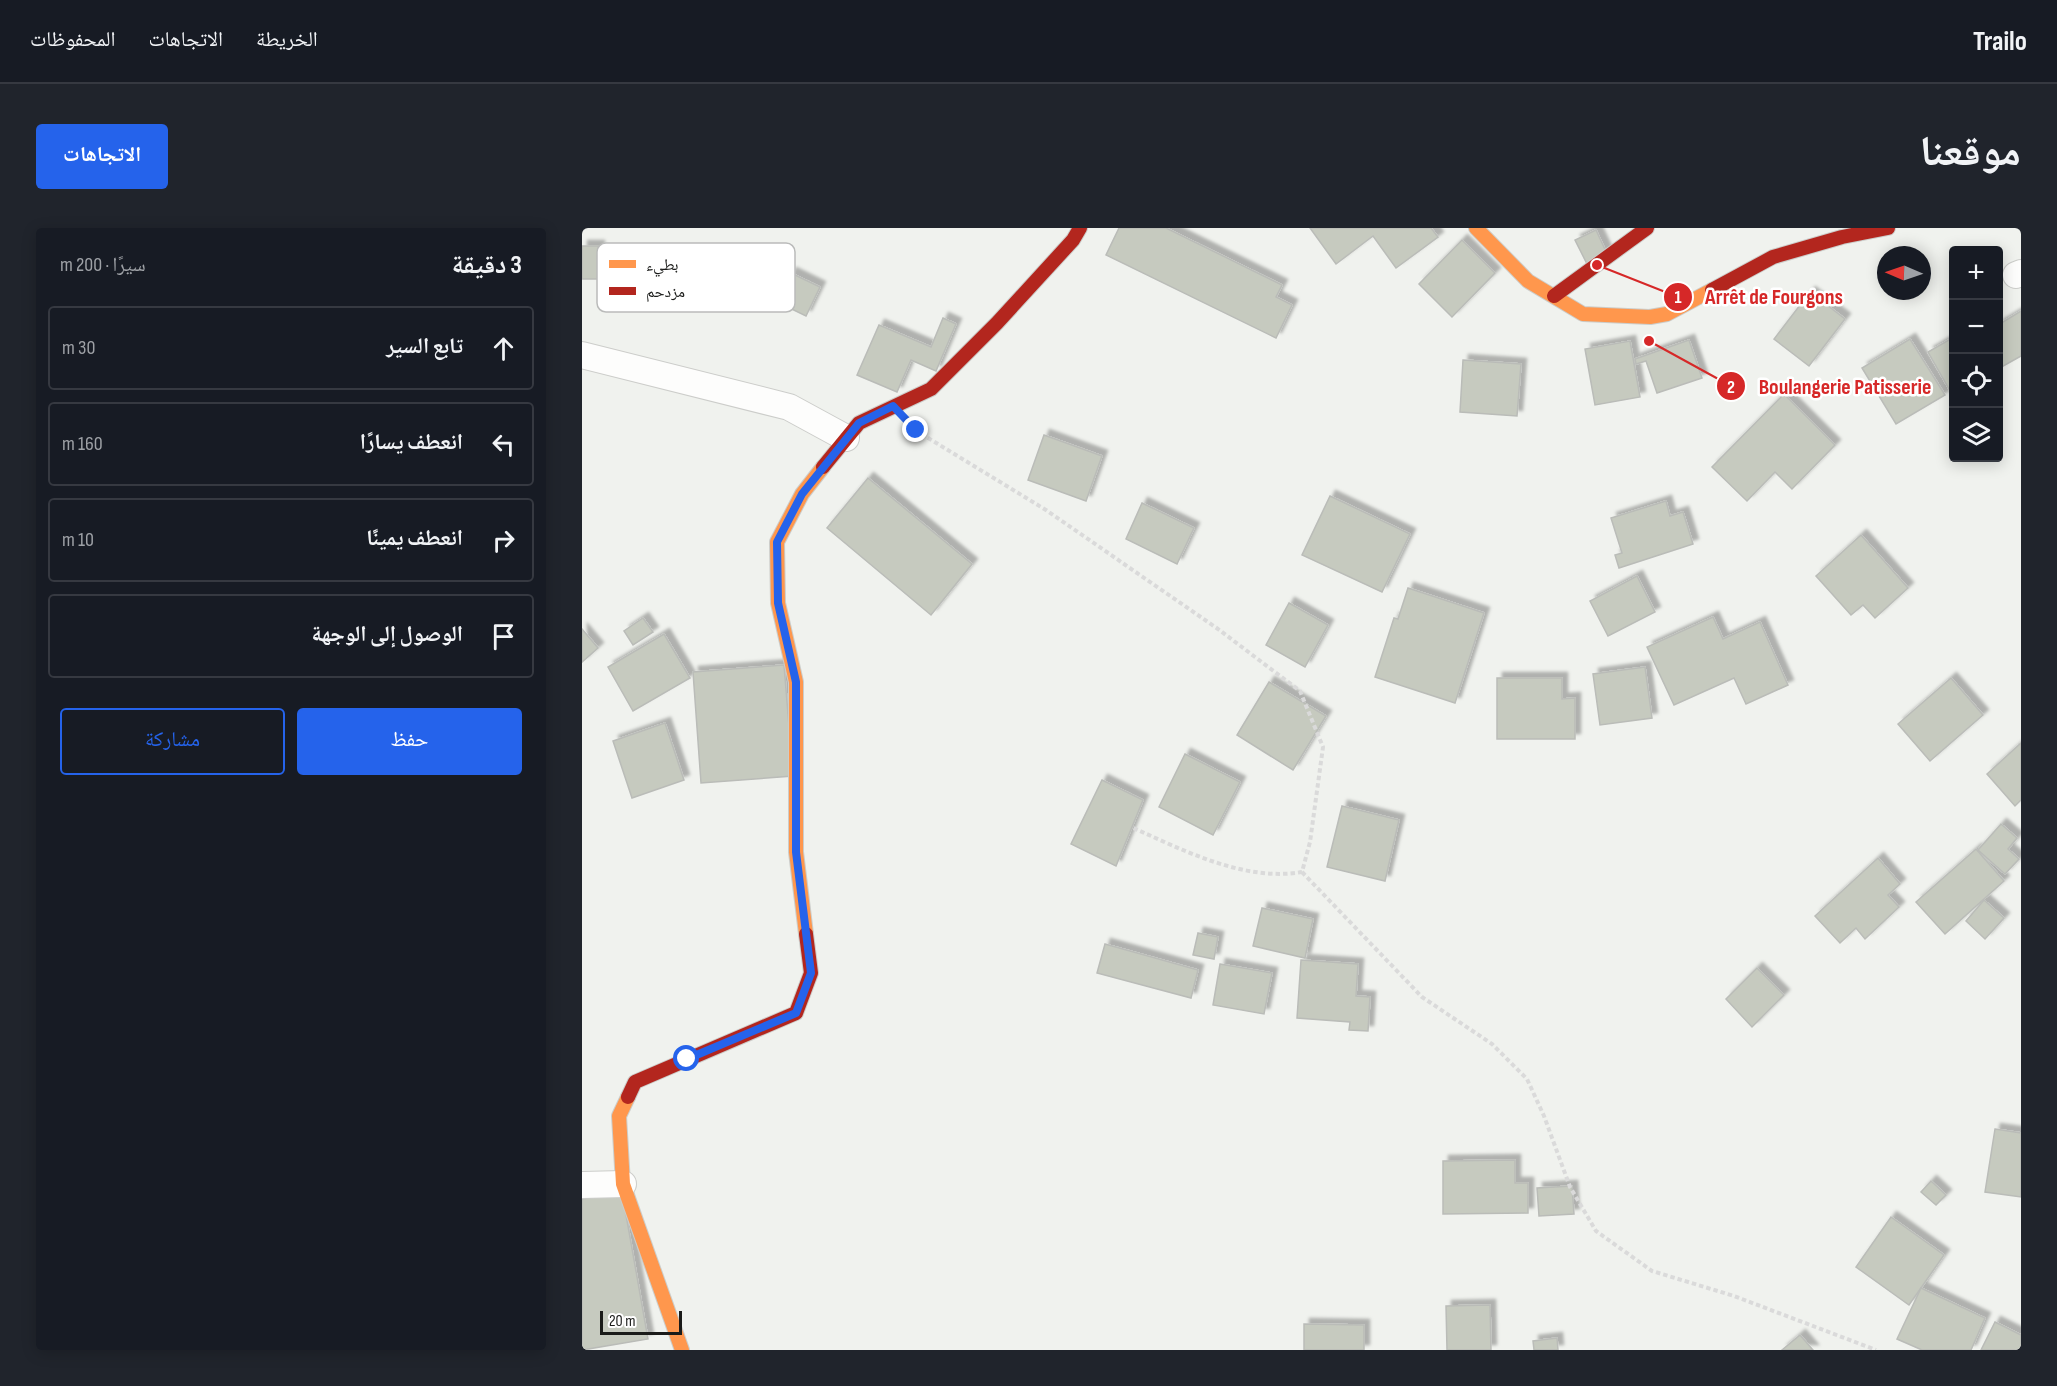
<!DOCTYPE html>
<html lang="ar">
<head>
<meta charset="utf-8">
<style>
  :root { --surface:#171b24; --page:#20242c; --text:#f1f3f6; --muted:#9ea1a6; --line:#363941; --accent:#2563eb }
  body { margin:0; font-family:"Sofia Sans Condensed","Noto Naskh Arabic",sans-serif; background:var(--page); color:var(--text); direction:rtl }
  .controls { position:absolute; right:18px; top:18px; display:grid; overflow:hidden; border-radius:6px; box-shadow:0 3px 15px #0003 }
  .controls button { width:54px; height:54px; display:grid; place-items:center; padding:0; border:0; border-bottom:2px solid var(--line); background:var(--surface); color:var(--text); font:30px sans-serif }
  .compass { position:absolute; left:1295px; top:18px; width:54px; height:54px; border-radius:50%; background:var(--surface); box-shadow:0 3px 15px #0003; rotate:272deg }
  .scale { position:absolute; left:18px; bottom:15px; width:82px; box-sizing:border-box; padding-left:6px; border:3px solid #1a1b19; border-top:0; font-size:16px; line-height:21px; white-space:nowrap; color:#1a1b19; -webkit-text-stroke:4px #fff; paint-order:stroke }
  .stop { position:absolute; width:18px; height:18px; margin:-14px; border:4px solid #2563eb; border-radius:50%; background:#fff }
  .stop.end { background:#2563eb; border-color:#fff; box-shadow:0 2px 6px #0008 }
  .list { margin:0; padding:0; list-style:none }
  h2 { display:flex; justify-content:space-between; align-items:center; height:78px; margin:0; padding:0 24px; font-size:26px }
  h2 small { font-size:20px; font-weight:400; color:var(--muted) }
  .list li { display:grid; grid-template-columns:39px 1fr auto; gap:18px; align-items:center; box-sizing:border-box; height:84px; margin:0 12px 12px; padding:0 12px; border:2px solid var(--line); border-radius:6px }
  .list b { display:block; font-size:22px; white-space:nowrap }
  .list em { font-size:20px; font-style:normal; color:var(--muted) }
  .actions { display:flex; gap:12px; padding:18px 24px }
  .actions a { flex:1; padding:14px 0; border:2px solid var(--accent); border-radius:6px; text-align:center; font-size:21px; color:var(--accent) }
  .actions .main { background:var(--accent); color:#fff }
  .icon { flex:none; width:33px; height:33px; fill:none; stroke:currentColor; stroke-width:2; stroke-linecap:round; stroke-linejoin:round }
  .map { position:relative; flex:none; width:1439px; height:1122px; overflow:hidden; direction:ltr; border-radius:6px }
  header { display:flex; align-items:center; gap:36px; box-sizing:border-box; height:84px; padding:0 30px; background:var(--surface); border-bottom:2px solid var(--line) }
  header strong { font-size:28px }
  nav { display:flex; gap:33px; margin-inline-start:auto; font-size:21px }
  .intro { display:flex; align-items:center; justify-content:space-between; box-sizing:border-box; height:144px; padding:0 36px }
  h1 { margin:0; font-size:42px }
  .button { padding:15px 27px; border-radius:6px; background:var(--accent); color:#fff; font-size:21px; font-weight:700 }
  main { display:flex; gap:36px; padding:0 36px }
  aside { flex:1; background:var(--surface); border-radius:6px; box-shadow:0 3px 15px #0003 }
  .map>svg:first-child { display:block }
  .building { fill:#c6cabf; stroke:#babcb8; stroke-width:1.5; filter:url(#shadow) }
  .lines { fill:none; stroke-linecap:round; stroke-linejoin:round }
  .street-casing { stroke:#cccdca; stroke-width:28 }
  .slow-casing { stroke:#cccdca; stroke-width:16 }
  .jam-casing { stroke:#cccdca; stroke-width:16 }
  .path { stroke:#dadada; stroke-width:4; stroke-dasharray:4.5 3; stroke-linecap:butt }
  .street { stroke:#fdfdfc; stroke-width:26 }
  .slow { stroke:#ff974d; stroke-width:14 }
  .jam { stroke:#b3261e; stroke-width:14 }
  .route { stroke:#2563eb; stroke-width:8 }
  .key { fill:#fff; stroke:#babbba; stroke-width:1.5 }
  .key-label { font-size:16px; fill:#1a1b19 }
  .leader { fill:none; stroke:#d62828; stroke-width:2 }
  .callout-dot { fill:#d62828; stroke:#fff; stroke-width:2 }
  .mark-label { font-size:18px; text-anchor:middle; font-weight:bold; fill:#fff }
  .callout-label { font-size:22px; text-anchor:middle; font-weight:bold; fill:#d62828; stroke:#fff; stroke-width:5; stroke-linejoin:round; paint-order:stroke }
</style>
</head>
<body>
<header>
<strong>Trailo</strong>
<nav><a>الخريطة</a><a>الاتجاهات</a><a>المحفوظات</a></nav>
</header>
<div class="intro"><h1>موقعنا</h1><a class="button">الاتجاهات</a></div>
<main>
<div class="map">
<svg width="1439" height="1122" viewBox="0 0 1439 1122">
  <defs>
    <filter id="shadow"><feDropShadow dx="5.5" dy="-5.5" stdDeviation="1.5" flood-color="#0004"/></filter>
  </defs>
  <rect width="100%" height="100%" fill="#f0f2ee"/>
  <g class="building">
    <path d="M537,0H584L700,57L694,69L710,77L694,110L524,27Z"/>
    <path d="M728,0H849L856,9L814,40L791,8L754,36Z"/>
    <path d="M1014,2L1026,28L1006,38L993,12Z"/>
    <path d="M880,12L913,45L870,89L837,56Z"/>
    <path d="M0,18H17L16,51H0Z"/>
    <path d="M209,45L238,59L224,88L195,74Z"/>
    <path d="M1228,64L1263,91L1227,138L1192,111Z"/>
    <path d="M1439,83V128L1416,141V97Z"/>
    <path d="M361,90L374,96L354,143L329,132L315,164L275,147L297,97L349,119Z"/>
    <path d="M1372,109V168H1371L1346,124Z"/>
    <path d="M1328,111L1363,167L1314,196L1280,140Z"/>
    <path d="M1107,112L1120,150L1075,165L1064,133L1054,136L1053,131Z"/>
    <path d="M1048,113L1058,169L1013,177L1003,121Z"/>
    <path d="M881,132L939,136L935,188L878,184Z"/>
    <path d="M1202,166L1253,217L1210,261L1193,244L1165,273L1130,239Z"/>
    <path d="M462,207L520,228L504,273L446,252Z"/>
    <path d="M286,250L390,336L349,387L245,300Z"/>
    <path d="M748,268L828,306L800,364L720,327Z"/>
    <path d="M1084,273L1088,288L1101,284L1111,316L1037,340L1033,327L1040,325L1029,290Z"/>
    <path d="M560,275L612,300L595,336L544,311Z"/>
    <path d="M1279,307L1326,360L1293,390L1281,377L1269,387L1234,348Z"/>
    <path d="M1055,348L1073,384L1026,408L1008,373Z"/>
    <path d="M826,360L902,385L873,475L793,449L812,390L816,391Z"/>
    <path d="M707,375L746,397L723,439L684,417Z"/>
    <path d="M1131,389L1141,411L1178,394L1206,457L1164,476L1152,450L1092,477L1065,419Z"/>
    <path d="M61,390L71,404L51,417L42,403Z"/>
    <path d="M0,401L16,420L0,434Z"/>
    <path d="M82,406L108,450L51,483L26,439Z"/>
    <path d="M202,437L211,548L119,555L111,444Z"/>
    <path d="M1063,439L1070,490L1018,497L1011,446Z"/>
    <path d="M915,450H980V471L993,470V511H915Z"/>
    <path d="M1369,450L1401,487L1348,533L1316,496Z"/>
    <path d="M687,454L744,488L711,542L655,507Z"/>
    <path d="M83,495L102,552L50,570L31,513Z"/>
    <path d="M1439,515V572L1433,578L1405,546Z"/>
    <path d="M603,526L658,554L631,607L577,579Z"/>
    <path d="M520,552L561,572L534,638L489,616Z"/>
    <path d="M760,578L817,592L803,653L745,639Z"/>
    <path d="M1419,596L1435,610L1426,621L1437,631L1423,646L1396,622Z"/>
    <path d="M1394,621L1422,653L1363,706L1334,674Z"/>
    <path d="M1296,630L1318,656L1306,667L1317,679L1283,711L1274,700L1258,715L1233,688Z"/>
    <path d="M1402,672L1422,690L1403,711L1384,693Z"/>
    <path d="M680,680L731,691L723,730L671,718Z"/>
    <path d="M616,705L636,709L632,731L611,727Z"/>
    <path d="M523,716L616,742L609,770L515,745Z"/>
    <path d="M719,732L776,736L774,768L788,769L786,803L767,802L768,794L715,790Z"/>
    <path d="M638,736L690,745L682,786L631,777Z"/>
    <path d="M1175,740L1202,767L1170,799L1144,771Z"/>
    <path d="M1413,901L1439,905V969L1403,964Z"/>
    <path d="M933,932V955H946V985L861,986V933Z"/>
    <path d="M1349,953L1364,967L1354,977L1339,964Z"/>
    <path d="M990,958L992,986L957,988L955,960Z"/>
    <path d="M40,964L66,1111L0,1122V971Z"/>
    <path d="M1309,989L1362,1027L1327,1077L1274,1039Z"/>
    <path d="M1339,1060L1403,1090L1389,1122H1340L1315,1111Z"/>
    <path d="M908,1077L909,1122H865L864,1078Z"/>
    <path d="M1413,1094L1439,1107V1122H1399Z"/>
    <path d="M722,1096L782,1097V1122H722Z"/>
    <path d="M1218,1107L1231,1122H1200Z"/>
    <path d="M975,1110L976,1122H952L951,1113Z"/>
  </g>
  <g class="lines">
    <defs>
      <g id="street">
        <path d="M1434,47L1439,45"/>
        <path d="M0,127L207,179L264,210"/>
        <path d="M0,957L41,956"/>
      </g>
      <g id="slow">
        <path d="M894,0L946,53L1001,86L1068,89L1085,86L1130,62"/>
        <path d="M224,706L214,624V454L196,375L195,314L220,266L241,239"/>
        <path d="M46,869L37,888L41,956L100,1122"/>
      </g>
      <g id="jam">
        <path d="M1130,62L1191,29L1260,9L1306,0"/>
        <path d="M972,68L1065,0"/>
        <path d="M241,239L277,195L349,161L415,95L491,12L498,0"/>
        <path d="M46,869L53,854L214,785L229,745L224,706"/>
      </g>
    </defs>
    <use href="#street" class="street-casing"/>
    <use href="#slow" class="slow-casing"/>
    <use href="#jam" class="jam-casing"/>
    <g class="path">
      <path d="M333,202L464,282L636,401L718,463L741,519L728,614L720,644C662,654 601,622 549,599"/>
      <path d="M720,644L840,769L910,816L945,851L962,888L988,959L1014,1003L1070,1043L1152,1068L1294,1122"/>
    </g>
    <use href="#street" class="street"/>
    <use href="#slow" class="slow"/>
    <use href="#jam" class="jam"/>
  </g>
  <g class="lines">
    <path class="route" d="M105,831L214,785L229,745L214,624V454L196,375L195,314L220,266L277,195L311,178L334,202"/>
  </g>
  <rect x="15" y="15" width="198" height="69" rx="9" class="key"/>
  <rect x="27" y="32" width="27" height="8" fill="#ff974d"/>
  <rect x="27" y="59" width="27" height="8" fill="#b3261e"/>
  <g class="key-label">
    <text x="64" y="42">بطيء</text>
    <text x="64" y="69">مزدحم</text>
  </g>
  <path class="leader" d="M1015 37L1096 69M1067 113L1149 158"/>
  <g class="callout-dot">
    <circle cx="1015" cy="37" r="6"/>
    <circle cx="1067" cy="113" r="6"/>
    <circle cx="1096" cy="69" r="15"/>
    <circle cx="1149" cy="158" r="15"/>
  </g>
  <g class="mark-label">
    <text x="1096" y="75">1</text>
    <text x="1149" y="165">2</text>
  </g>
  <g class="callout-label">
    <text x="1192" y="76">Arrêt de Fourgons</text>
    <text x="1263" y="166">Boulangerie Patisserie</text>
  </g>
</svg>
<div class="controls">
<button>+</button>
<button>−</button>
<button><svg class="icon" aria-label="locate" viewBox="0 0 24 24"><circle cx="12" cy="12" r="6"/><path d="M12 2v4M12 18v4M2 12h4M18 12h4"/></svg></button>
<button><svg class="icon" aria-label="layers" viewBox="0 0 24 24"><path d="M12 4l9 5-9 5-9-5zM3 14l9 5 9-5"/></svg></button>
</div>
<svg class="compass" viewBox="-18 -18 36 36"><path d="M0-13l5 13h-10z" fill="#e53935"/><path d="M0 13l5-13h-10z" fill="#9ea1a6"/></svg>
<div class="scale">20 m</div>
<div class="stop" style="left:105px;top:831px"></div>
<div class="stop end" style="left:334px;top:202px"></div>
</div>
<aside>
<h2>3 دقيقة<small>سيرًا · 200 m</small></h2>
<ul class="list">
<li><svg class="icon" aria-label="ahead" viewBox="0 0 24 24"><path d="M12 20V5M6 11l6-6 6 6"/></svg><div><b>تابع السير</b></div><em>30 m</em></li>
<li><svg class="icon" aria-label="left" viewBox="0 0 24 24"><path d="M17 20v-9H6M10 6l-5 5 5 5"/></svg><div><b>انعطف يسارًا</b></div><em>160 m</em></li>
<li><svg class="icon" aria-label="right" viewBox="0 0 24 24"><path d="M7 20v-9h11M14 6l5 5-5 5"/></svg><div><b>انعطف يمينًا</b></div><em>10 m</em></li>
<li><svg class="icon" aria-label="arrive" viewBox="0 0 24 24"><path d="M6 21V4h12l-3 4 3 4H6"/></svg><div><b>الوصول إلى الوجهة</b></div></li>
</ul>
<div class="actions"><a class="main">حفظ</a><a>مشاركة</a></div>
</aside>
</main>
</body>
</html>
